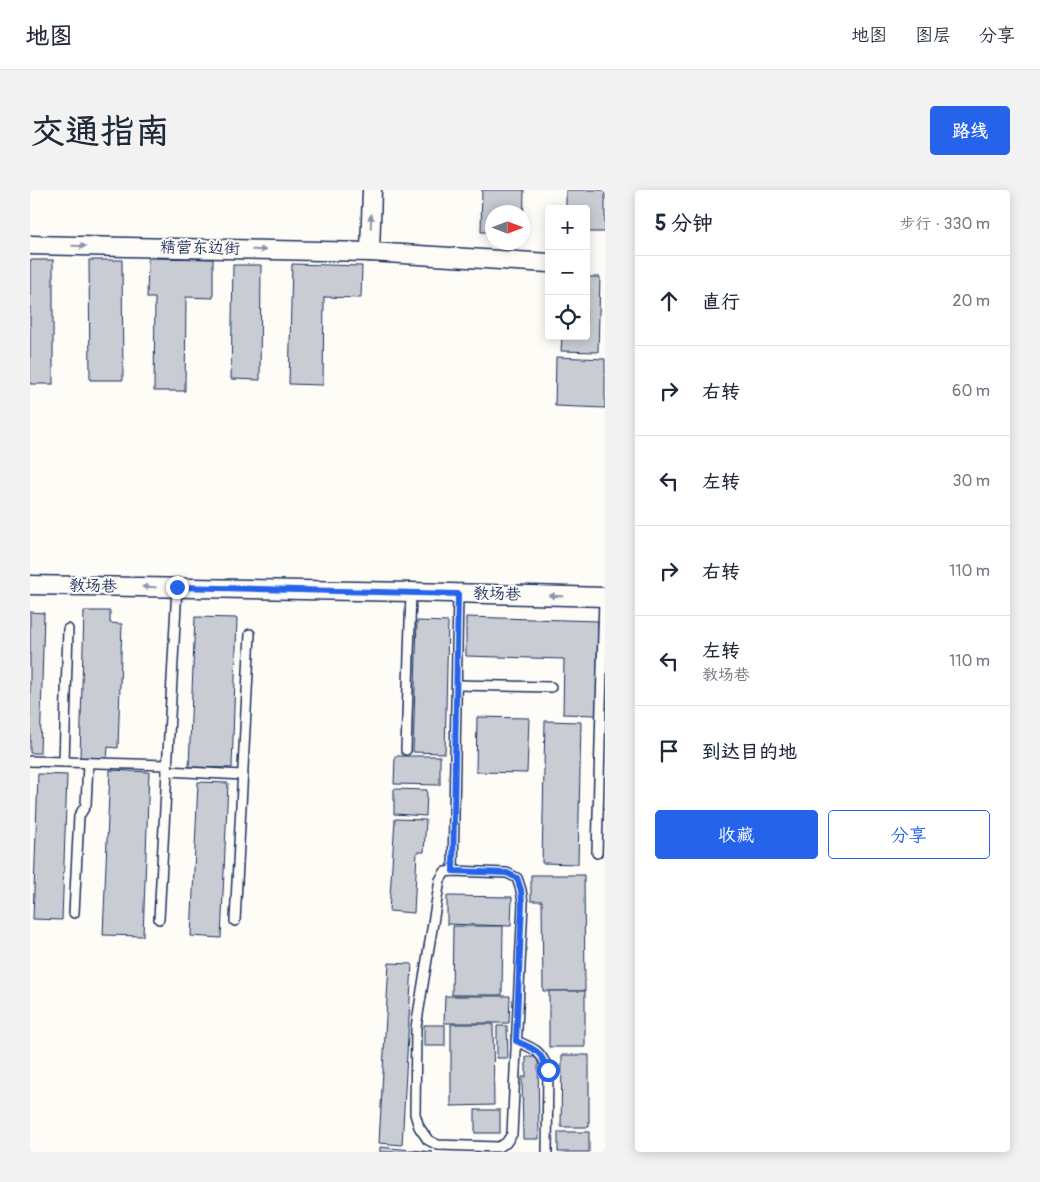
<!DOCTYPE html>
<html lang="zh">
<head>
<meta charset="utf-8">
<style>
  :root { --surface:#fff; --page:#f2f2f3; --text:#1f2937; --muted:#747a83; --line:#e0e1e3; --accent:#2563eb }
  body { margin:0; font-family:Pangolin,"LXGW WenKai TC",sans-serif; background:var(--page); color:var(--text) }
  .controls { position:absolute; right:15px; top:15px; display:grid; overflow:hidden; border-radius:5px; box-shadow:0 2px 12px #0003 }
  .controls button { width:45px; height:45px; display:grid; place-items:center; padding:0; border:0; border-bottom:1px solid var(--line); background:var(--surface); color:var(--text); font:25px sans-serif }
  .compass { position:absolute; left:455px; top:15px; width:45px; height:45px; border-radius:50%; background:var(--surface); box-shadow:0 2px 12px #0003; rotate:90deg }
  .stop { position:absolute; width:15px; height:15px; margin:-11px; border:4px solid #2563eb; border-radius:50%; background:#fff }
  .stop.end { background:#2563eb; border-color:#fff; box-shadow:0 1px 5px #0008 }
  .list { margin:0; padding:0; list-style:none }
  h2 { display:flex; justify-content:space-between; align-items:center; height:65px; margin:0; padding:0 20px; font-size:21px }
  h2 small { font-size:16px; font-weight:400; color:var(--muted) }
  .list li { display:grid; grid-template-columns:32px 1fr auto; gap:15px; align-items:center; box-sizing:border-box; height:90px; padding:0 20px; border-top:1px solid var(--line) }
  .list b { display:block; font-size:19px; white-space:nowrap }
  .list p { margin:0; font-size:16px; white-space:nowrap; color:var(--muted) }
  .list em { font-size:16px; font-style:normal; color:var(--muted) }
  .actions { display:flex; gap:10px; padding:15px 20px }
  .actions a { flex:1; padding:11px 0; border:1px solid var(--accent); border-radius:5px; text-align:center; font-size:18px; color:var(--accent) }
  .actions .main { background:var(--accent); color:#fff }
  .icon { flex:none; width:28px; height:28px; fill:none; stroke:currentColor; stroke-width:2; stroke-linecap:round; stroke-linejoin:round }
  .map { position:relative; flex:none; width:575px; height:962px; overflow:hidden; border-radius:5px }
  header { display:flex; align-items:center; gap:30px; box-sizing:border-box; height:70px; padding:0 25px; background:var(--surface); border-bottom:1px solid var(--line) }
  header strong { font-size:24px }
  nav { display:flex; gap:28px; margin-inline-start:auto; font-size:18px }
  .intro { display:flex; align-items:center; justify-content:space-between; box-sizing:border-box; height:120px; padding:0 30px }
  h1 { margin:0; font-size:35px }
  .button { padding:12px 22px; border-radius:5px; background:var(--accent); color:#fff; font-size:18px; font-weight:700 }
  main { display:flex; gap:30px; padding:0 30px }
  aside { flex:1; background:var(--surface); border-radius:5px; box-shadow:0 2px 12px #0003 }
  .map>svg:first-child { display:block }
  .building { fill:#c9ccd3; stroke:#1b2f5e }
  .lines { fill:none; stroke-linecap:round; stroke-linejoin:round }
  .lane-casing { stroke:#1b2f5e; stroke-width:12 }
  .street-casing { stroke:#1b2f5e; stroke-width:21 }
  .lane { stroke:#fdfcf7; stroke-width:9 }
  .street { stroke:#fdfcf7; stroke-width:18 }
  .oneway { fill:#8c96aa }
  .route { stroke:#2563eb; stroke-width:6 }
  .labels { text-anchor:middle; dominant-baseline:central; stroke-width:4; stroke-linejoin:round; paint-order:stroke }
  .street-label { font-size:16px; fill:#1b2f5e; stroke:#fdfcf7 }
</style>
</head>
<body>
<header>
<strong>地图</strong>
<nav><a>地图</a><a>图层</a><a>分享</a></nav>
</header>
<div class="intro"><h1>交通指南</h1><a class="button">路线</a></div>
<main>
<div class="map">
<svg width="575" height="962" viewBox="0 0 575 962">
  <rect width="100%" height="100%" fill="#fdfcf7"/>
  <filter id="ink" filterUnits="userSpaceOnUse"><feTurbulence type="fractalNoise" baseFrequency=".02" numOctaves="2"/><feDisplacementMap in="SourceGraphic" scale="10" xChannelSelector="R" yChannelSelector="G"/><feConvolveMatrix kernelMatrix="1 2 1 2 8 2 1 2 1" color-interpolation-filters="sRGB"/></filter>
  <g filter="url(#ink)">
    <g class="building">
      <path d="M452,0H494L493,43L492,22H462V42H451Z"/>
      <path d="M536,0H575V42H556V19H536Z"/>
      <path d="M118,68L183,69V108L156,107L155,201H124L125,108H117Z"/>
      <rect x="0" y="70" width="23" height="124"/>
      <path d="M59,70H92L93,190H60Z"/>
      <path d="M262,74L332,76L331,108L294,107L293,195L259,194Z"/>
      <path d="M203,75H231L230,190L201,189Z"/>
      <path d="M556,87H570L568,162L531,161L532,146H556Z"/>
      <path d="M526,167L575,169V218L525,216Z"/>
      <path d="M54,421H80V433L92,434L88,558L78,557L77,569L50,568Z"/>
      <path d="M0,422L14,423L10,563H0Z"/>
      <path d="M165,427L207,428L202,578L159,577Z"/>
      <path d="M436,427L568,431L566,525L533,524L534,469L436,466Z"/>
      <path d="M387,431L418,432L415,563L383,562Z"/>
      <path d="M447,527L499,528L497,583L446,582Z"/>
      <path d="M515,531L551,532L548,674L512,673Z"/>
      <path d="M365,566H410V595L364,594Z"/>
      <path d="M80,580L119,582L113,746L73,745Z"/>
      <path d="M8,584L37,585L32,730L3,729Z"/>
      <path d="M168,592L198,593L191,748L161,746Z"/>
      <path d="M364,599L397,600L396,626L364,624Z"/>
      <path d="M365,629L396,630L394,662H387L384,723L359,721Z"/>
      <path d="M501,685H554L555,801H513L512,711H501Z"/>
      <path d="M417,706L482,707L481,736L417,734Z"/>
      <path d="M423,736H473L472,805H422Z"/>
      <path d="M359,773L382,774L372,955L349,953Z"/>
      <rect x="519" y="801" width="36" height="56"/>
      <path d="M415,806H480L479,833H414Z"/>
      <path d="M421,834H463L464,915L421,916Z"/>
      <rect x="394" y="835" width="21" height="21"/>
      <path d="M467,836H477L478,868H467Z"/>
      <path d="M532,865H559V937H531Z"/>
      <path d="M496,867H508L509,949H493L492,887H496Z"/>
      <rect x="445" y="920" width="25" height="23"/>
      <rect x="528" y="942" width="31" height="20"/>
      <path d="M350,957L403,962H350Z"/>
    </g>
    <g class="lines">
      <defs>
        <g id="lane">
          <path d="M427,495L521,497"/>
          <path d="M376,560L381,402"/>
          <path d="M0,571L137,575"/>
          <path d="M34,572L38,439"/>
          <path d="M137,581L213,585"/>
          <path d="M567,663L574,407"/>
          <path d="M423,681L477,683L487,688L491,700L493,713L482,944L476,953L468,957L408,955L398,950L389,937L385,924L386,837L410,690L415,682Z"/>
          <path d="M423,681L428,403"/>
          <path d="M44,723L49,626L56,615L58,573"/>
          <path d="M129,729L147,397"/>
          <path d="M205,731L220,444"/>
          <path d="M486,851C505,859 510,860 518,879L517,962"/>
        </g>
        <g id="street">
          <path d="M0,55L340,62L519,73"/>
          <path d="M340,62L342,0"/>
          <path d="M0,395L381,402L575,407"/>
        </g>
      </defs>
      <use href="#lane" class="lane-casing"/>
      <use href="#street" class="street-casing"/>
      <use href="#lane" class="lane"/>
      <use href="#street" class="street"/>
    </g>
    <defs><path id="oneway-solid" d="M-6-.8H1V-3.2L6.5 0L1 3.2V.8H-6Z" transform="scale(1.25)"/></defs>
    <g class="oneway">
      <use href="#oneway-solid" transform="translate(341 31) rotate(-88)"/>
      <use href="#oneway-solid" transform="translate(49 56) rotate(1)"/>
      <use href="#oneway-solid" transform="translate(229 60) rotate(1)"/>
      <use href="#oneway-solid" transform="translate(119 397) rotate(-179)"/>
      <use href="#oneway-solid" transform="translate(526 406) rotate(-179)"/>
    </g>
  </g>
  <g class="lines" filter="url(#ink)">
    <path class="route" d="M147,397L428,404L423,681L477,683L487,688L491,700L492,713L486,851C505,859 510,860 518,880"/>
  </g>
  <g class="labels">
    <g class="street-label">
      <text transform="translate(170 58) rotate(1)">精营东边街</text>
      <text transform="translate(63 396) rotate(1)">教场巷</text>
      <text transform="translate(467 404) rotate(1)">教场巷</text>
    </g>
  </g>
</svg>
<div class="controls">
<button>+</button>
<button>−</button>
<button><svg class="icon" aria-label="locate" viewBox="0 0 24 24"><circle cx="12" cy="12" r="6"/><path d="M12 2v4M12 18v4M2 12h4M18 12h4"/></svg></button>
</div>
<svg class="compass" viewBox="-18 -18 36 36"><path d="M0-13l5 13h-10z" fill="#e53935"/><path d="M0 13l5-13h-10z" fill="#747a83"/></svg>
<div class="stop" style="left:518px;top:880px"></div>
<div class="stop end" style="left:147px;top:397px"></div>
</div>
<aside>
<h2>5 分钟<small>步行 · 330 m</small></h2>
<ul class="list">
<li><svg class="icon" aria-label="ahead" viewBox="0 0 24 24"><path d="M12 20V5M6 11l6-6 6 6"/></svg><div><b>直行</b></div><em>20 m</em></li>
<li><svg class="icon" aria-label="right" viewBox="0 0 24 24"><path d="M7 20v-9h11M14 6l5 5-5 5"/></svg><div><b>右转</b></div><em>60 m</em></li>
<li><svg class="icon" aria-label="left" viewBox="0 0 24 24"><path d="M17 20v-9H6M10 6l-5 5 5 5"/></svg><div><b>左转</b></div><em>30 m</em></li>
<li><svg class="icon" aria-label="right" viewBox="0 0 24 24"><path d="M7 20v-9h11M14 6l5 5-5 5"/></svg><div><b>右转</b></div><em>110 m</em></li>
<li><svg class="icon" aria-label="left" viewBox="0 0 24 24"><path d="M17 20v-9H6M10 6l-5 5 5 5"/></svg><div><b>左转</b><p>教场巷</p></div><em>110 m</em></li>
<li><svg class="icon" aria-label="arrive" viewBox="0 0 24 24"><path d="M6 21V4h12l-3 4 3 4H6"/></svg><div><b>到达目的地</b></div></li>
</ul>
<div class="actions"><a class="main">收藏</a><a>分享</a></div>
</aside>
</main>
</body>
</html>
